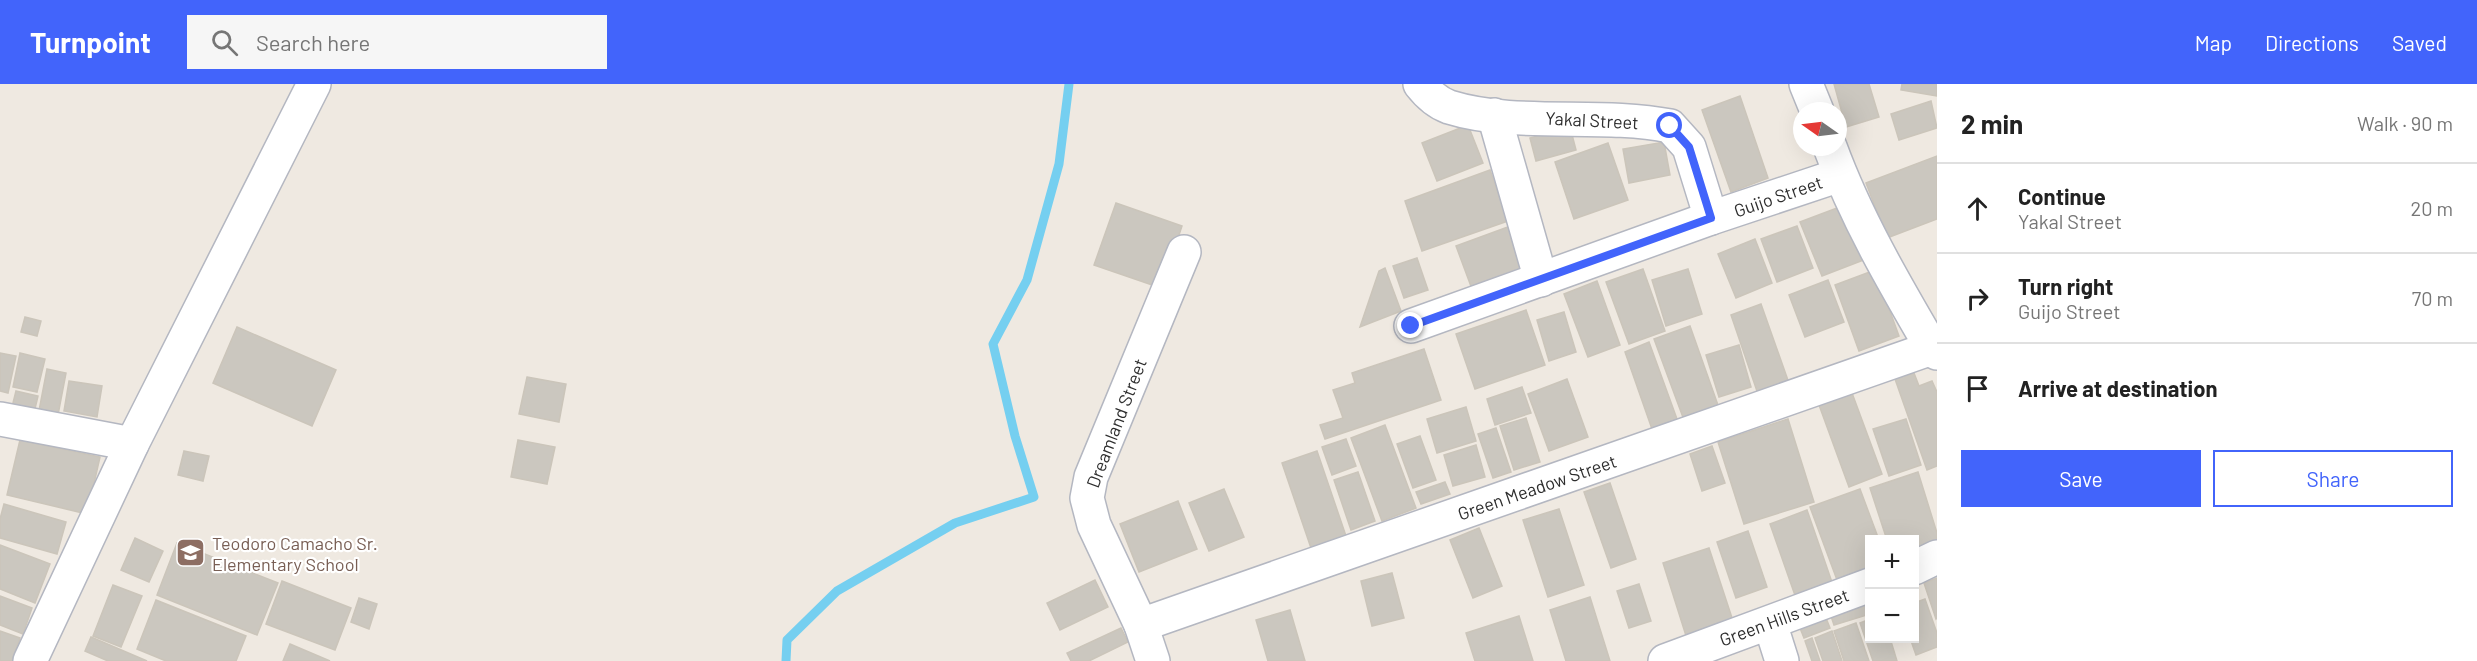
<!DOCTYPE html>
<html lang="en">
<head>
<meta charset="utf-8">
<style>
  :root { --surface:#fff; --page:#f6f6f6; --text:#222; --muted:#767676; --line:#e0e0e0; --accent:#4264fb }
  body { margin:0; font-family:Barlow,sans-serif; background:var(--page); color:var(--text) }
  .controls { position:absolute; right:18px; bottom:18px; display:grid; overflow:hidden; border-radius:0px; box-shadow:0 6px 24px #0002 }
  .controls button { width:54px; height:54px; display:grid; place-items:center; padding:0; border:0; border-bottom:2px solid var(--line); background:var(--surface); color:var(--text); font:30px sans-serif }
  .compass { position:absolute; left:1793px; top:18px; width:54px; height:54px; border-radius:50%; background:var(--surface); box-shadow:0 6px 24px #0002; rotate:284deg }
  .stop { position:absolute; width:18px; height:18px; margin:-14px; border:4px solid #4264fb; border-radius:50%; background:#fff }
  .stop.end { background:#4264fb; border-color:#fff; box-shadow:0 2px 6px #0008 }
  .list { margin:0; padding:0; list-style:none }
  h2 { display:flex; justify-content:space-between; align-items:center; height:78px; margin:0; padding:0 24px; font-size:26px }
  h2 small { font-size:20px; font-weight:400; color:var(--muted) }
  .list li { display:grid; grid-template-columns:39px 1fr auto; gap:18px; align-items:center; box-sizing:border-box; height:90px; padding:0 24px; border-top:2px solid var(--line) }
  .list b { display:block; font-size:22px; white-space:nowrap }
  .list p { margin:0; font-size:20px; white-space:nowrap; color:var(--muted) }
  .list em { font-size:20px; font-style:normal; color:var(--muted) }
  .actions { display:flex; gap:12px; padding:18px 24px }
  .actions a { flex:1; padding:14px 0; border:2px solid var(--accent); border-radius:0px; text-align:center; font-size:21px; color:var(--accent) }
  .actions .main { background:var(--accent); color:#fff }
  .icon { flex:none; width:33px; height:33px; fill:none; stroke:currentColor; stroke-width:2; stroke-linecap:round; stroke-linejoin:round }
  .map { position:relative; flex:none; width:1937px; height:577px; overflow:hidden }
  header { display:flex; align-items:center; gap:36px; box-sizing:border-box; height:84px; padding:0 30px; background:var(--accent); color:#fff }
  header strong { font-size:28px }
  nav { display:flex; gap:33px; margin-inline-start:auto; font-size:21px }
  .search { width:420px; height:54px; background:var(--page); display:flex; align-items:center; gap:15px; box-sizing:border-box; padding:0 21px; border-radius:0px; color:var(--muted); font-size:22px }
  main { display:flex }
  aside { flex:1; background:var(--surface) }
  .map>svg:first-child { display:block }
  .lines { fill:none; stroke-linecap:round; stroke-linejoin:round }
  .stream { stroke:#75cff0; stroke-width:9 }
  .building { fill:#cbc7bf; stroke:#cbc5ba; stroke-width:1.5 }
  .street-casing { stroke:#b4b7c1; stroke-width:36 }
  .secondary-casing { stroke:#b4b7c1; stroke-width:36 }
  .street { stroke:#fff; stroke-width:33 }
  .secondary { stroke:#fff; stroke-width:33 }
  .route { stroke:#4264fb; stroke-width:8 }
  .labels { text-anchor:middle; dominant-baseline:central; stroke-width:4.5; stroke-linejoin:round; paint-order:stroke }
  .street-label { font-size:18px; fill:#2e2e2e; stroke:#fff }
  .education-label { font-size:18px; fill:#785e54; stroke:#fff; text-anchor:start }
</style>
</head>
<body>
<header>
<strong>Turnpoint</strong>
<div class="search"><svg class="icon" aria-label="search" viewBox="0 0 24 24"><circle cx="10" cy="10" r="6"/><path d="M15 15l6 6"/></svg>Search here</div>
<nav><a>Map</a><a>Directions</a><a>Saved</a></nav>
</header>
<main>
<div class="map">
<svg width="1937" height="577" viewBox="0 0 1937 577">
  <rect width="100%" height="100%" fill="#efe9e1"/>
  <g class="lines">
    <path class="stream" d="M786,577L787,556L837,507L955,439L1034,413L1015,352L993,260L1027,196L1059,80L1069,0"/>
  </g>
  <g class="building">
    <path d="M1834,0H1869L1879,33L1846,43Z"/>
    <path d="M1902,0H1937V12L1901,6Z"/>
    <path d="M1740,12L1768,94L1731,108L1702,26Z"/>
    <path d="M1931,17L1937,44L1899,56L1891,30Z"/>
    <path d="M1468,41L1483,79L1437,97L1422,59Z"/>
    <path d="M1570,43L1576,66L1536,77L1530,54Z"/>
    <path d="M1664,58L1670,91L1629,99L1623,65Z"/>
    <path d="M1608,59L1628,116L1574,135L1555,78Z"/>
    <path d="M1937,72V135L1887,154L1866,99Z"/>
    <path d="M1490,86L1508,137L1422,167L1405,117Z"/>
    <path d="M1116,119L1182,142L1161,204L1094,181Z"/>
    <path d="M1845,121L1866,175L1822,192L1800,138Z"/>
    <path d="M1516,140L1535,190L1475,213L1456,162Z"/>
    <path d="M1797,142L1813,184L1777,198L1761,155Z"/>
    <path d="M1755,155L1772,199L1736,214L1718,170Z"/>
    <path d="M1417,174L1428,206L1404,214L1393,182Z"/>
    <path d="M1385,184L1401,227L1360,243L1379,187Z"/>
    <path d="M1643,185L1665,247L1629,260L1606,198Z"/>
    <path d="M1688,185L1702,230L1666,242L1652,196Z"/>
    <path d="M1875,186L1899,252L1859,267L1835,201Z"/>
    <path d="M1828,196L1844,238L1805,253L1789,211Z"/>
    <path d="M1597,197L1620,261L1588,273L1564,210Z"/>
    <path d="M1761,220L1790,302L1759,313L1731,231Z"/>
    <path d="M1526,226L1545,281L1475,305L1456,250Z"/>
    <path d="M1564,228L1576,268L1549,277L1537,236Z"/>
    <path d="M25,233L41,237L37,252L21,248Z"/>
    <path d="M1690,242L1719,324L1684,336L1654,255Z"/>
    <path d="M237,243L336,286L312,342L213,299Z"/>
    <path d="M1649,258L1677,335L1652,345L1625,268Z"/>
    <path d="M1739,261L1751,303L1719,313L1706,271Z"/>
    <path d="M1424,265L1441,316L1325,355L1320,341L1343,334L1333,306L1355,299L1352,289Z"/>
    <path d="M0,269L16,272L8,309L0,307Z"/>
    <path d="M20,269L45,275L37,308L13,303Z"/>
    <path d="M47,285L66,289L57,336L38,332Z"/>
    <path d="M1914,289L1919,302L1932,297L1937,308V382L1927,386L1895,295Z"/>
    <path d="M527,293L566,300L559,338L519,330Z"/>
    <path d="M1567,295L1588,353L1549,367L1528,310Z"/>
    <path d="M69,297L102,302L97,333L64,327Z"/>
    <path d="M1522,303L1531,329L1495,341L1487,315Z"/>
    <path d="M16,307L38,312L33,333L11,327Z"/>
    <path d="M1852,309L1882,390L1849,403L1819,321Z"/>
    <path d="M1466,323L1476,357L1437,369L1427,335Z"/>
    <path d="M1526,334L1540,378L1514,386L1500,342Z"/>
    <path d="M1788,335L1814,418L1744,440L1718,358Z"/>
    <path d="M1906,335L1921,381L1889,392L1873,345Z"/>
    <path d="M1385,341L1416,424L1382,437L1351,354Z"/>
    <path d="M1496,344L1511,388L1493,394L1478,350Z"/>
    <path d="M1420,352L1436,396L1413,404L1397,360Z"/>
    <path d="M1346,355L1356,382L1332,391L1322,363Z"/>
    <path d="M20,356L100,373L87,430L7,411Z"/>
    <path d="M518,356L555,363L547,400L511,393Z"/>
    <path d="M1476,361L1485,393L1453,402L1444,371Z"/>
    <path d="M1712,362L1725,399L1702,407L1690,370Z"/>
    <path d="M184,367L209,372L203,397L178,391Z"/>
    <path d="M1317,367L1346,452L1311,464L1282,379Z"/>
    <path d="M1358,388L1375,437L1351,446L1334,396Z"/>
    <path d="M1918,388L1937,449V463L1914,471V456H1887L1870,404Z"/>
    <path d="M1445,398L1450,410L1421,420L1416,408Z"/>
    <path d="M1610,399L1636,475L1611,484L1584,408Z"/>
    <path d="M1224,405L1244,453L1209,467L1189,419Z"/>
    <path d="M1860,405L1879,456H1870V493L1840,504L1810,423Z"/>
    <path d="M1178,417L1197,465L1139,488L1120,440Z"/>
    <path d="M4,420L66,438L57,470L0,454V435Z"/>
    <path d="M1559,425L1584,501L1548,513L1523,436Z"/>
    <path d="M1807,426L1834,504L1797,517L1770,440Z"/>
    <path d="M1479,444L1502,502L1473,514L1450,456Z"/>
    <path d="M1748,447L1767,503L1736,514L1717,458Z"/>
    <path d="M135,454L163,467L149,498L121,486Z"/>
    <path d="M177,459L278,499L257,551L157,511Z"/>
    <path d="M0,461L50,480L35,519L0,505Z"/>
    <path d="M1709,464L1735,543L1688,558L1663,479Z"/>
    <path d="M1392,489L1404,534L1372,542L1361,497Z"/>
    <path d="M1937,494V534L1936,535L1924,499Z"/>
    <path d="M1095,496L1108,523L1060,546L1047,519Z"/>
    <path d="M282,497L351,524L335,566L266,540Z"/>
    <path d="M1639,500L1651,537L1629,544L1617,507Z"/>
    <path d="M113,501L142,512L121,563L93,552Z"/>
    <path d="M1870,507V530L1834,541L1827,520Z"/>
    <path d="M0,512L32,524L23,550L0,541Z"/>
    <path d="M1590,513L1610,577H1566L1550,526Z"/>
    <path d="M359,514L377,520L369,545L351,538Z"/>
    <path d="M1925,515L1937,549V563L1916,571L1910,554H1914V519Z"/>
    <path d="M156,516L246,552L236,577H166L137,565Z"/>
    <path d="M1822,524L1830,544L1804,554L1796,534Z"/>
    <path d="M1290,526L1305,577H1268L1256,536Z"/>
    <path d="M1519,532L1533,577H1475L1466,549Z"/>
    <path d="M1870,535V554H1890L1897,577H1873L1860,539Z"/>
    <path d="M1856,539L1869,577H1844L1834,547Z"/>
    <path d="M1121,544L1128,558L1089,577H1071L1067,569Z"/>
    <path d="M0,547L20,554L12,577H0Z"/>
    <path d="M1832,547L1842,577H1823L1815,554Z"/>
    <path d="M91,553L147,577H108L85,567Z"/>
    <path d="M1812,554L1820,577H1812L1805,557Z"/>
    <path d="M290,560L330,577H283Z"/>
  </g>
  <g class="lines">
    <defs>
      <g id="street">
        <path d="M1420,0C1427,9 1438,19 1449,23C1517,44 1600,28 1670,42L1689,63L1711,134"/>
        <path d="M1806,0L1817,27"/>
        <path d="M1494,31L1541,196"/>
        <path d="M1830,63C1856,134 1894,199 1932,264L1937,269"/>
        <path d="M1411,242L1711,134L1840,91"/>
        <path d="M0,335L132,360"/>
        <path d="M1914,484L1937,473"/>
        <path d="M1770,539L1782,577"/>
        <path d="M1141,541L1932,264"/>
        <path d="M1153,577L1141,541L1094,441L1087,414L1091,393L1184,168"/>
        <path d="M1665,577L1870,501"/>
      </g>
      <path id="secondary" d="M30,577L132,360L314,0"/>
    </defs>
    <use href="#street" class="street-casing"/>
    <use href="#secondary" class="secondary-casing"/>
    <use href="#street" class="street"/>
    <use href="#secondary" class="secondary"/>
  </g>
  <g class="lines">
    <path class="route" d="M1411,242L1711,134L1689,63L1670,42"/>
  </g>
  <defs>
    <symbol id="school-square" viewBox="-11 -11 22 22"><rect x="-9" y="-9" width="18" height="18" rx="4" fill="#8d6e63" stroke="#fff"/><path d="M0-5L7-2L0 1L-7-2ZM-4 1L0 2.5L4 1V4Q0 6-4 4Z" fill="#fff"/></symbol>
  </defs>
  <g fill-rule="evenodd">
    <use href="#school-square" x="174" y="452" width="33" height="33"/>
  </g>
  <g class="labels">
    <g class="street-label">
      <text transform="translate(1592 36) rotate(3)">Yakal Street</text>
      <text transform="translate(1778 112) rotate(-19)">Guijo Street</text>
      <text transform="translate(1116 339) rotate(-69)">Dreamland Street</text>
      <text transform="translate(1537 403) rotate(-19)">Green Meadow Street</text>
      <text transform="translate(1784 533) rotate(-20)">Green Hills Street</text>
    </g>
    <g class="education-label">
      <text x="212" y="459">Teodoro Camacho Sr.<tspan x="212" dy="21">Elementary School</tspan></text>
    </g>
  </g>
</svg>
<div class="controls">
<button>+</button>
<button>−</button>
</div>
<svg class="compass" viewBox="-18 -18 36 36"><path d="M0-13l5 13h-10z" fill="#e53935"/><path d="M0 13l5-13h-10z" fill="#767676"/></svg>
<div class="stop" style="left:1670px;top:42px"></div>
<div class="stop end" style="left:1411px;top:242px"></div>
</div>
<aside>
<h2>2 min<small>Walk · 90 m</small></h2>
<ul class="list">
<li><svg class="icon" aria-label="ahead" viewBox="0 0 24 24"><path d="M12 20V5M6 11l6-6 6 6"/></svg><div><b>Continue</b><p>Yakal Street</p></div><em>20 m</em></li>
<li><svg class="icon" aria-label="right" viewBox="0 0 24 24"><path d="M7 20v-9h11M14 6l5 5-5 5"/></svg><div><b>Turn right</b><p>Guijo Street</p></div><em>70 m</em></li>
<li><svg class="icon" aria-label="arrive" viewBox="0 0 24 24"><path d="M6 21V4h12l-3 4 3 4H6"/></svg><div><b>Arrive at destination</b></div></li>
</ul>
<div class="actions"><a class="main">Save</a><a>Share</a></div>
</aside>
</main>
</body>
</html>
